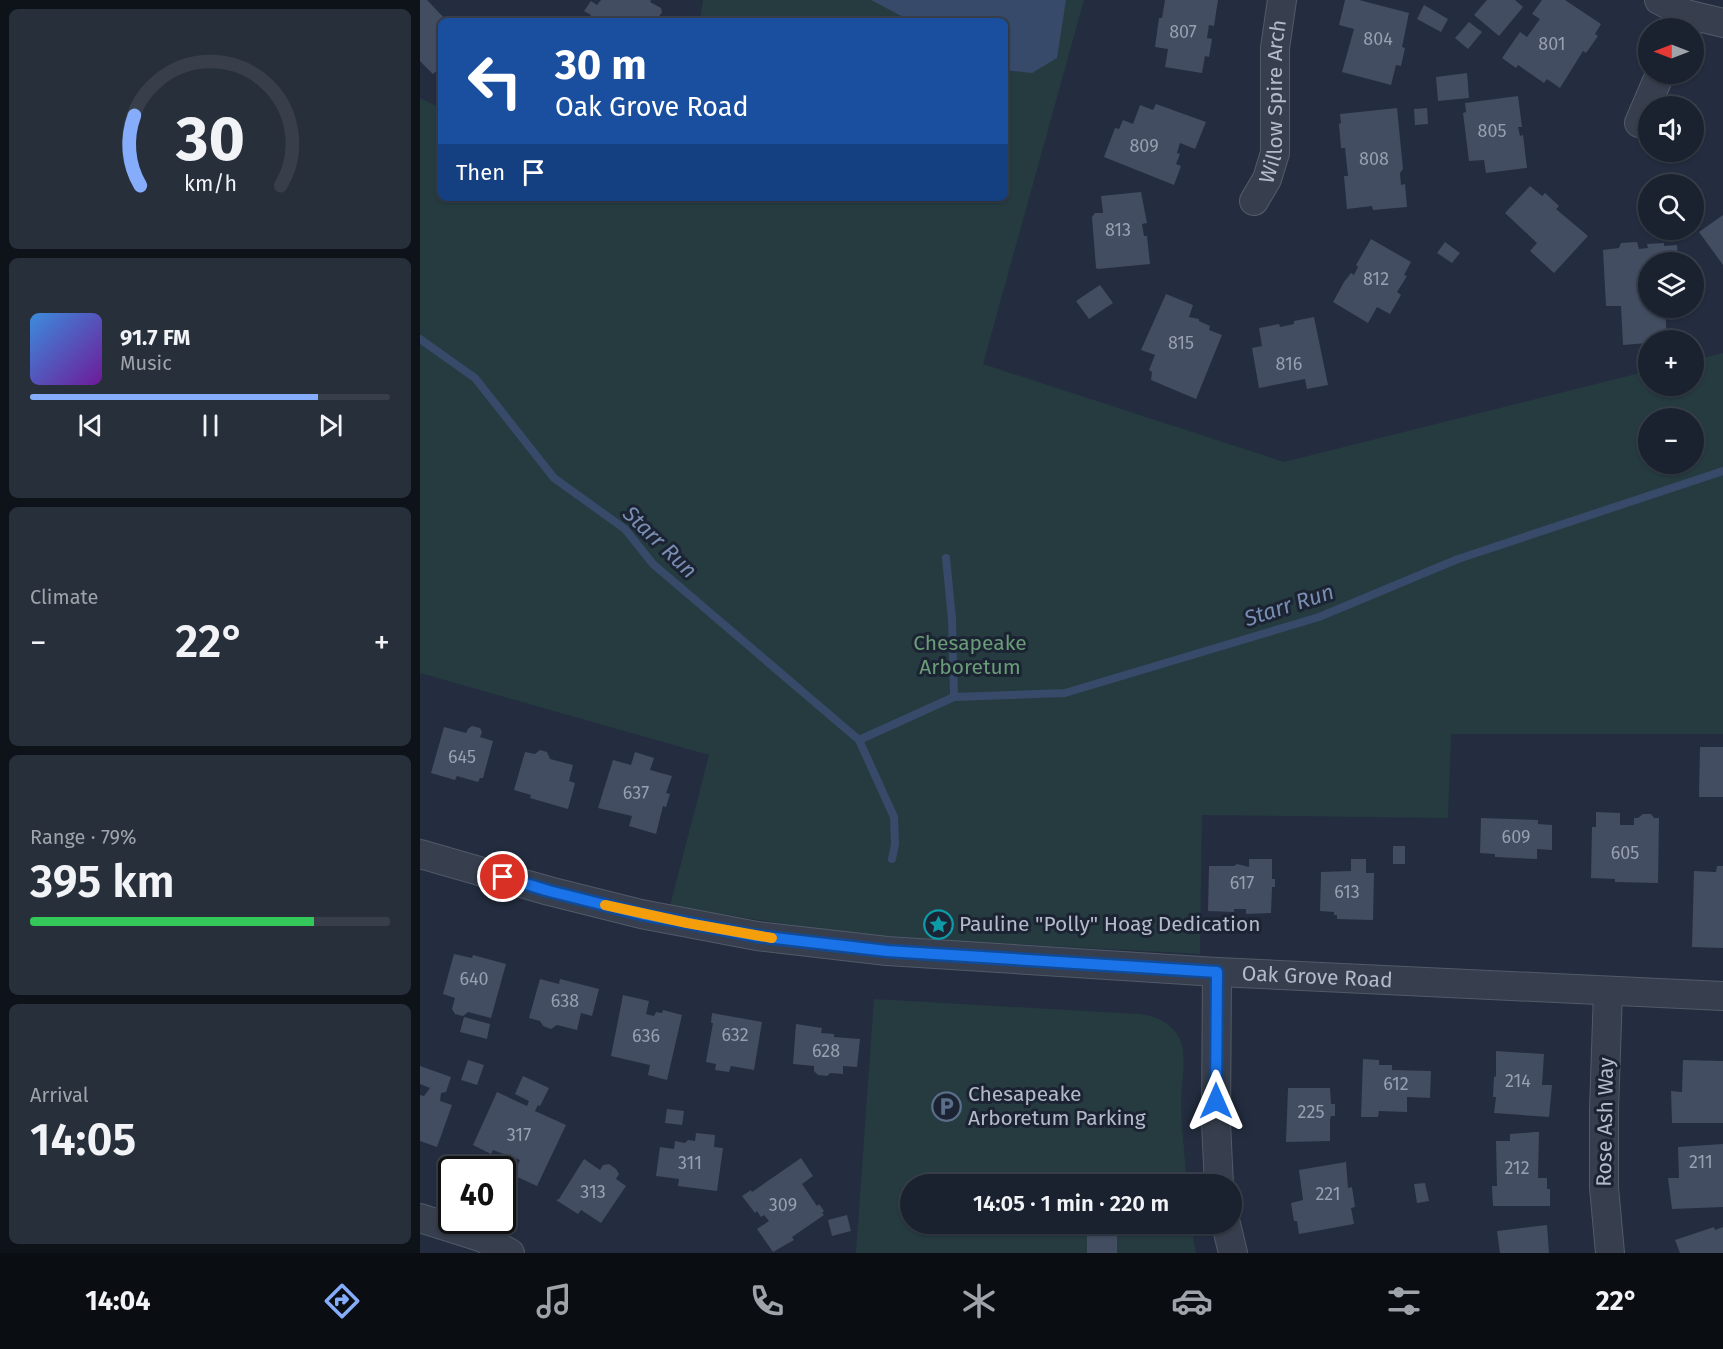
<!DOCTYPE html>
<html lang="en">
<head>
<meta charset="utf-8">
<style>
  body { margin:0; font-family:"Fira Sans",sans-serif; background:#272f3b; color:#f1f3f6; height:100vh; display:flex; flex-direction:column; font-size:22px; white-space:nowrap }
  * { box-sizing:border-box; margin:0 }
  p { font-size:20px; color:#9fa4aa }
  .icon { flex:none; width:33px; height:33px; fill:none; stroke:currentColor; stroke-width:2; stroke-linecap:round; stroke-linejoin:round }
  .map { position:relative; flex:1; overflow:hidden }
  .details { display:flex; flex-direction:column; gap:9px; padding:9px; background:#0e131a; width:420px }
  .details>* { flex:none }
  .top-card { position:absolute; left:18px; top:18px; width:570px; height:183px; border-radius:9px; box-shadow:0 2px 4px #0004,0 0 0 2px #383f4b; background:#1a4fa0; color:#fff; overflow:hidden }
  .needle { width:39px; rotate:270deg }
  .fabs { position:absolute; left:1218px; top:18px; display:grid; gap:12px }
  .fabs a { display:grid; place-items:center; width:66px; height:66px; border-radius:50%; background:#1a222f; box-shadow:0 2px 4px #0004,0 0 0 2px #383f4b; font-size:30px }
  .speed { position:absolute; left:18px; top:1156px; display:flex; gap:12px; font-size:30px; font-weight:700; text-align:center }
  .speed>* { display:grid; place-content:center; width:78px; height:78px; border-radius:50%; background:#1a222f; box-shadow:0 2px 4px #0004,0 0 0 2px #383f4b; line-height:1 }
  .speed .limit { border:3px solid #111; border-radius:9px; background:#fff; color:#111 }
  .pin { position:absolute; display:grid; place-items:center; width:51px; height:51px; color:#fff; margin:-26px; border:3px solid #fff; border-radius:50%; box-shadow:0 2px 6px #0007 }
  .me { position:absolute; width:66px; margin:-33px; rotate:0deg; stroke-linejoin:round; filter:drop-shadow(0 0 4px #0008) }
  .turn { display:flex; align-items:center; gap:21px; height:126px; padding:0 18px; font-size:27px }
  .turn .icon { width:78px; height:78px; stroke-width:2.5 }
  .turn b { display:block; font-size:42px; line-height:51px }
  .then { display:flex; align-items:center; height:57px; padding:0 18px; background:#0003; gap:12px; font-size:22px }
  .big { font-size:45px; font-weight:600; line-height:1.1 }
  .details .tile { flex:1; display:flex; flex-direction:column; justify-content:center; gap:9px; min-width:0; padding:0 21px; border-radius:9px; background:#272f3b }
  .details .dial { align-items:center; gap:0 }
  .dial svg { height:156px; overflow:visible; fill:none; stroke:#383f4b; stroke-width:7; stroke-linecap:round; text-anchor:middle }
  .dial text { fill:#f1f3f6; stroke:none }
  .song { display:flex; align-items:center; gap:18px }
  .cover { width:72px; height:72px; border-radius:9px; background:linear-gradient(135deg,hsl(210 70% 55%),hsl(280 70% 35%)) }
  .played { height:6px; border-radius:3px; background:linear-gradient(90deg,#85adfc 80%,#383f4b 80%) }
  .keys { display:flex; justify-content:space-around; direction:ltr }
  .heat { display:flex; justify-content:space-between; align-items:center; font-size:33px; direction:ltr }
  .charge { height:9px; border-radius:4px; background:linear-gradient(90deg,#34c759 79%,#383f4b 0) }
  .trip { position:absolute; left:480px; top:1174px; width:342px; height:60px; border-radius:30px; background:#1a222f; box-shadow:0 2px 4px #0004,0 0 0 2px #383f4b; font-weight:600; line-height:60px; text-align:center }
  .menu { display:flex; height:96px; justify-content:space-around; align-items:center; background:#0a0e13; color:#9fa4aa }
  .menu .icon { width:42px; height:42px }
  .menu .current { color:#85adfc }
  .menu b { font-size:27px; color:#f1f3f6 }
  main { display:flex; flex:1; min-height:0 }
  .map>svg:first-child { display:block }
</style>
</head>
<body>
<main>
<section class="details">
<div class="tile dial"><svg viewBox="0 0 100 80">
<path d="M14 69A42 42 0 1 1 86 69"/>
<path d="M14 69A42 42 0 0 1 11 33" stroke="#85adfc"/>
<text x="50" y="56" font-size="32" font-weight="700">30</text>
<text x="50" y="72" font-size="11">km/h</text>
</svg></div>
<div class="tile">
<div class="song"><i class="cover"></i><div><b>91.7 FM</b><p>Music</p></div></div>
<div class="played"></div>
<div class="keys"><svg class="icon" aria-label="previous" viewBox="0 0 24 24"><path d="M18 5L8 12l10 7zM5 5v14"/></svg><svg class="icon" aria-label="pause" viewBox="0 0 24 24"><path d="M8 5v14M16 5v14"/></svg><svg class="icon" aria-label="next" viewBox="0 0 24 24"><path d="M6 5l10 7-10 7zM19 5v14"/></svg></div>
</div>
<div class="tile"><p>Climate</p>
<div class="heat"><a>−</a><b class="big">22°</b><a>+</a></div>
</div>
<div class="tile"><p>Range · 79%</p><b class="big">395 km</b><div class="charge"></div></div>
<div class="tile"><p>Arrival</p><b class="big">14:05</b></div>
</section>
<div class="map">
<svg width="1303" height="1253" viewBox="0 0 1303 1253">
  <rect width="100%" height="100%" fill="#232d3f"/>
  <g fill="#253b40" fill-rule="evenodd">
    <path d="M283 0H664L563 364 864 462 1228 371V386H1274V360L1303 353V734H1031L1028 818 782 815 780 954 537 941 416 932 250 906 289 755 0 673V98L21 108V198H585V21H280ZM1228 418H1274V464H1228Z"/>
    <path d="M454 999 719 1014C738 1016 756 1025 762 1045 766 1061 761 1088 761 1106 762 1132 765 1159 767 1185H490V1224H771L776 1253H436Z"/>
  </g>
  <path fill="#374a69" d="M451 0H646L637 58 612 73 585 70V21H491Z"/>
  <g fill="none" stroke-linecap="round" stroke-linejoin="round">
    <g stroke="#374a69" stroke-width="8">
      <path d="M0 339 55 378 134 478 205 529 233 564 439 740 534 697 645 693 899 617 1038 559 1303 471"/>
      <path d="M526 558 532 619 534 697"/>
      <path d="M439 740 474 817 475 844 472 859"/>
    </g>
  </g>
  <g fill="#424d61">
    <path d="M0 0H7L26 20 21 21 19 27 21 67 13 74 0 61Z"/>
    <path d="M181 0H231L230 2 241 8 242 12 236 21H167L171 15 164 11 171 1 177 5Z"/>
    <path d="M745 0H798L794 26 789 25 787 38 792 39 789 57 785 56 782 73 745 67 748 49 735 47 739 18H742Z"/>
    <path d="M925 0H939L989 13 982 47 985 48 981 66 976 65 971 85 922 72 934 29 919 25Z"/>
    <path d="M1067 0H1095L1103 7 1079 36 1054 15Z"/>
    <path d="M1122 0H1145L1181 24 1175 34 1178 36 1166 53 1163 51 1140 88 1127 79 1124 83 1098 65 1096 68 1082 58 1100 32 1107 37 1120 19 1112 14Z"/>
    <path d="M1004 5 1028 19 1021 32 997 19Z"/>
    <path d="M1049 22 1062 32 1048 49 1035 38Z"/>
    <path d="M1047 73 1049 98 1018 101 1016 77Z"/>
    <path d="M1098 96 1102 127H1098L1100 136 1103 135 1107 168 1066 173 1064 160 1049 161 1043 113 1046 112 1045 103Z"/>
    <path d="M736 104 786 122 775 149 760 143 757 153 760 154 756 164 761 166 754 185 684 157 695 128 699 129 703 120 713 124 720 105 733 110Z"/>
    <path d="M977 108 983 169 980 173 981 185 985 184 987 207 953 210 952 206 927 209 924 176H928L925 148H921L919 124 921 123 920 114Z"/>
    <path d="M1007 108 1008 124 995 125 994 109Z"/>
    <path d="M1110 186 1122 196 1125 193 1139 206 1136 209 1168 236 1134 273 1110 251 1117 243 1085 213Z"/>
    <path d="M721 192 727 223 722 224 724 236H727L730 264 678 269 676 268 672 217 675 213H683L681 196Z"/>
    <path d="M1303 215V265L1279 232Z"/>
    <path d="M951 239 991 262 984 275 987 276 977 292 981 295 970 314 957 307 948 323 913 302 924 282 931 273 934 275 938 267 936 265Z"/>
    <path d="M1025 242 1040 253 1032 263 1017 253Z"/>
    <path d="M1217 242 1219 249 1228 248 1227 244 1244 243V246L1257 245 1258 262H1228V308H1245L1247 340H1228V343L1203 345 1201 306H1186L1183 250 1199 248 1201 243Z"/>
    <path d="M680 285 693 303 669 319 656 301Z"/>
    <path d="M746 294 773 305 769 317 779 319V321L790 326 789 330 802 335 776 399 731 380 732 372 729 370 735 355 721 350Z"/>
    <path d="M894 317 908 385 887 389 885 379 839 388 832 348 842 346 839 328 859 324 860 327 874 324V321Z"/>
    <path d="M52 726 60 728 62 732 60 737 73 741 63 778H60L58 782 37 776 35 780 11 773 24 727 46 733 48 729Z"/>
    <path d="M1280 747H1303V797H1279Z"/>
    <path d="M120 750 127 752 130 759 153 765 149 781 155 783 148 809 110 798 111 795 94 790 105 752 115 754Z"/>
    <path d="M215 752 234 758 230 770 252 776 246 793 250 794 246 807 243 806 236 834 209 826 212 816 178 808 193 760 211 765Z"/>
    <path d="M1176 812 1200 813V825H1214V818H1218L1223 814H1231L1234 818H1239L1238 883 1195 882V879L1171 878 1172 827H1176Z"/>
    <path d="M1061 818 1118 820V824L1132 825V850L1117 849V859L1075 857V854L1060 853Z"/>
    <rect x="973" y="846" width="12" height="18"/>
    <path d="M829 859H852V879H855V887H852L851 913 826 914V909H814V912L788 911 789 866H814L817 864 829 867Z"/>
    <path d="M931 859H946V873H954L953 920 917 919V915H914V912L900 911 901 872 931 871Z"/>
    <path d="M1297 866H1303V948L1272 947 1274 871 1296 872Z"/>
    <path d="M34 954 52 958 53 955 86 964 71 1018 48 1012 43 1016 35 1014 32 1009 35 998 23 994Z"/>
    <path d="M120 979 139 984 140 979 179 989 172 1016 161 1013 157 1030 137 1025 131 1029 123 1026 120 1021 109 1018Z"/>
    <path d="M203 995 229 1001 226 1014 234 1016 236 1012 242 1013 243 1010 262 1015 247 1080 228 1075 230 1065 191 1056Z"/>
    <path d="M292 1013 342 1022 334 1070 311 1066 309 1072 295 1070 296 1064 286 1062 293 1023H291Z"/>
    <path d="M44 1017 70 1024 67 1039 40 1032Z"/>
    <path d="M376 1024 402 1028 401 1033 414 1034V1037L440 1039 437 1067 423 1066V1074L410 1073 407 1076 398 1075 394 1071V1066L373 1064Z"/>
    <path d="M1076 1051 1124 1054 1122 1085H1132L1129 1117 1074 1113 1076 1097H1073L1074 1076 1076 1077Z"/>
    <path d="M943 1059 959 1060V1065H972V1070L1011 1071 1010 1098 987 1097V1112L959 1111 958 1117H941Z"/>
    <path d="M48 1060 64 1065 57 1085 41 1080Z"/>
    <path d="M1263 1060 1303 1061V1123H1252L1251 1091 1262 1092Z"/>
    <path d="M0 1066 31 1077 26 1092 21 1093 20 1101 32 1105 17 1147 0 1141V1095L4 1096 10 1088 0 1084Z"/>
    <path d="M103 1076 129 1088 120 1106 118 1105 115 1111 146 1125 117 1186 93 1175 100 1160 73 1150 71 1154 53 1145 77 1092 107 1106 109 1101 95 1094Z"/>
    <path d="M868 1088H910L911 1104H915V1116H911L910 1120V1141L866 1142Z"/>
    <path d="M247 1109 264 1111 262 1125 245 1123Z"/>
    <path d="M1115 1132H1119L1118 1178H1127V1189H1130V1206H1073L1072 1186H1077L1076 1141H1090V1134Z"/>
    <path d="M276 1133 295 1135 294 1147 303 1148 297 1191 258 1186 259 1179 236 1176 240 1147 254 1149 255 1141 265 1143 268 1140 275 1141Z"/>
    <path d="M1303 1144V1207L1252 1209 1248 1178H1259L1258 1147Z"/>
    <path d="M381 1158 393 1176 382 1184 397 1206 399 1204 404 1211 402 1213 404 1215 372 1237 374 1240 353 1252 337 1229 349 1221 344 1215 341 1217 337 1211 335 1213 322 1196 331 1190 332 1192Z"/>
    <path d="M164 1159 180 1170 183 1165 189 1164 196 1169 199 1174 196 1179 206 1186 181 1223 161 1210 158 1214 136 1200 139 1199Z"/>
    <path d="M926 1162 928 1188 932 1187 935 1207 931 1208 934 1224 879 1234 877 1221H874L871 1203 883 1200 879 1170Z"/>
    <path d="M1005 1183 1009 1201 997 1203 994 1184Z"/>
    <path d="M427 1215 431 1231 412 1236 408 1220Z"/>
    <rect x="667" y="1224" width="30" height="29"/>
    <path d="M1127 1225 1129 1253H1080L1077 1231Z"/>
    <path d="M1294 1227 1295 1230 1303 1227V1253H1260L1255 1240Z"/>
  </g>
  <g fill="none" stroke-linecap="round" stroke-linejoin="round">
    <defs>
      <g id="minor">
        <path d="M1239 0 1266 14 1303 23"/>
        <path d="M1219 123 1240 74"/>
        <path id="s1" d="M834 201 847 179 855 153V48L862 0"/>
        <path id="s2" d="M0 854 129 891 221 914 337 936 467 951 797 972 1303 996"/>
        <path d="M797 972 796 1123 799 1185"/>
        <path d="M1188 991 1184 1110V1187L1190 1253"/>
        <path d="M0 1218 63 1238 90 1253"/>
        <path d="M806 1224 813 1253"/>
      </g>
    </defs>
    <use href="#minor" stroke="#525a69" stroke-width="30"/>
    <use href="#minor" stroke="#373f4e" stroke-width="28"/>
  </g>
  <g fill="none" stroke-linecap="round" stroke-linejoin="round">
    <defs>
      <path id="route" d="M83 877 129 891 221 914 337 936 467 951 797 972 796 1101"/>
    </defs>
    <use href="#route" stroke="#114b97" stroke-width="15"/>
    <use href="#route" stroke="#1a73e8" stroke-width="10"/>
    <path stroke="#f59e0b" stroke-width="10" d="M185 905 267 923 352 938"/>
  </g>
  <defs>
    <symbol id="sight-ring" viewBox="-11 -11 22 22"><circle r="9.5" fill="#1c2433" stroke="#0f9aa8" stroke-width="1.5"/><path d="M0-6L1.8-2.2L6-1.7L2.9 1.2L3.7 5.4L0 3.3L-3.7 5.4L-2.9 1.2L-6-1.7L-1.8-2.2Z" fill="#0f9aa8"/></symbol>
    <symbol id="parking-ring" viewBox="-11 -11 22 22"><circle r="9.5" fill="#1c2433" stroke="#5c6f8a" stroke-width="1.5"/><path d="M-3.5-5.5H1a3.5 3.5 0 0 1 0 7H-1V5.5H-3.5ZM-1-3.4V-.6H.8a1.4 1.4 0 0 0 0-2.8Z" fill="#5c6f8a"/></symbol>
  </defs>
  <g fill-rule="evenodd">
    <use href="#sight-ring" x="502" y="908" width="33" height="33"/>
    <use href="#parking-ring" x="510" y="1090" width="33" height="33"/>
  </g>
  <g text-anchor="middle" dominant-baseline="central" stroke-width="6" stroke-linejoin="round" paint-order="stroke">
    <g font-size="18" fill="#979fb0">
      <text x="763" y="32">807</text>
      <text x="958" y="39">804</text>
      <text x="1132" y="44">801</text>
      <text x="1072" y="131">805</text>
      <text x="724" y="146">809</text>
      <text x="954" y="159">808</text>
      <text x="698" y="230">813</text>
      <text x="956" y="279">812</text>
      <text x="761" y="343">815</text>
      <text x="869" y="364">816</text>
      <text x="42" y="757">645</text>
      <text x="216" y="793">637</text>
      <text x="1096" y="837">609</text>
      <text x="1205" y="853">605</text>
      <text x="822" y="883">617</text>
      <text x="927" y="892">613</text>
      <text x="54" y="979">640</text>
      <text x="145" y="1001">638</text>
      <text x="315" y="1035">632</text>
      <text x="226" y="1036">636</text>
      <text x="406" y="1051">628</text>
      <text x="1098" y="1081">214</text>
      <text x="976" y="1084">612</text>
      <text x="891" y="1112">225</text>
      <text x="99" y="1135">317</text>
      <text x="1281" y="1162">211</text>
      <text x="270" y="1163">311</text>
      <text x="1097" y="1168">212</text>
      <text x="173" y="1192">313</text>
      <text x="908" y="1194">221</text>
      <text x="363" y="1205">309</text>
    </g>
    <g font-size="21" fill="#b3baca" stroke="#1c2433">
      <text stroke="none"><textPath href="#s1" startOffset="104">Willow Spire Arch</textPath></text>
      <text stroke="none"><textPath href="#s2" startOffset="909">Oak Grove Road</textPath></text>
      <text transform="translate(1185 1122) rotate(-89)">Rose Ash Way</text>
    </g>
    <g font-size="21" fill="#699c77" stroke="#1c2433">
      <text x="550" y="643">Chesapeake<tspan x="550" dy="24">Arboretum</tspan></text>
    </g>
    <g font-size="21" fill="#b3baca" stroke="#1c2433" text-anchor="start">
      <text x="539" y="924">Pauline "Polly" Hoag Dedication</text>
      <text x="548" y="1094">Chesapeake<tspan x="548" dy="24">Arboretum Parking</tspan></text>
    </g>
    <g font-size="22" font-style="italic" fill="#798eb2" stroke="#1c2433">
      <text transform="translate(240 542) rotate(44)">Starr Run</text>
      <text transform="translate(869 605) rotate(-18)">Starr Run</text>
    </g>
  </g>
</svg>
<div class="fabs">
<a><svg class="needle" viewBox="-14 -14 28 28"><path d="M0-13l5 13h-10z" fill="#e53935"/><path d="M0 13l5-13h-10z" fill="#9fa4aa"/></svg></a>
<a><svg class="icon" aria-label="sound" viewBox="0 0 24 24"><path d="M4 9h4l5-4v14l-5-4H4zM17 9q2 3 0 6"/></svg></a>
<a><svg class="icon" aria-label="search" viewBox="0 0 24 24"><circle cx="10" cy="10" r="6"/><path d="M15 15l6 6"/></svg></a>
<a><svg class="icon" aria-label="layers" viewBox="0 0 24 24"><path d="M12 4l9 5-9 5-9-5zM3 14l9 5 9-5"/></svg></a>
<a>+</a>
<a>−</a>
</div>
<div class="speed"><div class="limit">40</div></div>
<div class="pin" style="left:83px;top:877px;background:#d93025"><svg class="icon" aria-label="arrive" viewBox="0 0 24 24"><path d="M6 21V4h12l-3 4 3 4H6"/></svg></div>
<svg class="me" style="left:796px;top:1101px" viewBox="-20 -20 40 40"><path d="M0-17L14 15 0 8-14 15z" fill="#1a73e8" stroke="#fff" stroke-width="4"/></svg>
<div class="trip">14:05 · 1 min · 220 m</div>
<div class="top-card">
<div class="turn"><svg class="icon" aria-label="left" viewBox="0 0 24 24"><path d="M17 20v-9H6M10 6l-5 5 5 5"/></svg><div><b>30 m</b>Oak Grove Road</div></div>
<div class="then">Then<svg class="icon" aria-label="arrive" viewBox="0 0 24 24"><path d="M6 21V4h12l-3 4 3 4H6"/></svg></div>
</div>
</div>
</main>
<nav class="menu">
<b>14:04</b>
<svg class="icon current" aria-label="directions" viewBox="0 0 24 24"><path d="M12 3l9 9-9 9-9-9zM9 14v-3h6M13 9l2 2-2 2"/></svg>
<svg class="icon" aria-label="music" viewBox="0 0 24 24"><path d="M9 18V5l10-2v13"/><circle cx="6" cy="18" r="3"/><circle cx="16" cy="16" r="3"/></svg>
<svg class="icon" aria-label="phone" viewBox="0 0 24 24"><path d="M5 4h4l2 5-3 2q2 4 5 5l2-3 5 2v4C11 20 4 13 5 4z"/></svg>
<svg class="icon" aria-label="climate" viewBox="0 0 24 24"><path d="M12 3v18M4 7l16 10M4 17L20 7"/></svg>
<svg class="icon" aria-label="car" viewBox="0 0 24 24"><path d="M5 17H2v-5l4-1 3-4h7l3 4 3 1v5h-3M9 17h6M6 11h13"/><circle cx="7" cy="17" r="2"/><circle cx="17" cy="17" r="2"/></svg>
<svg class="icon" aria-label="filters" viewBox="0 0 24 24"><path d="M4 7h16M4 17h16"/><circle cx="9" cy="7" r="2"/><circle cx="15" cy="17" r="2"/></svg>
<b>22°</b>
</nav>
</body>
</html>
